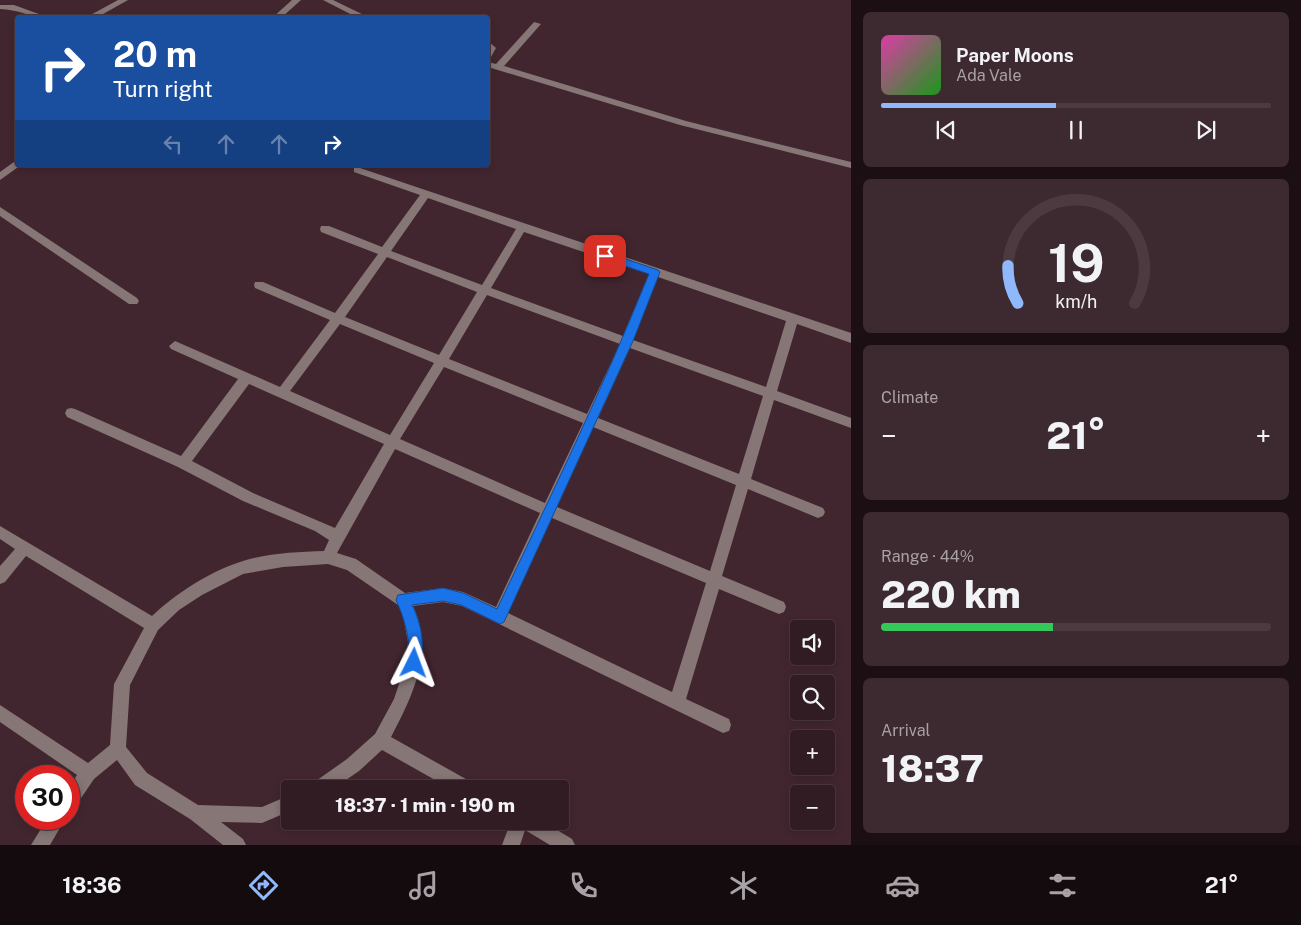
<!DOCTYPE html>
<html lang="en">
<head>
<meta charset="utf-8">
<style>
  body { margin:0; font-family:"Public Sans",sans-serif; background:#3d2930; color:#f1f3f6; height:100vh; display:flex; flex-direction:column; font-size:19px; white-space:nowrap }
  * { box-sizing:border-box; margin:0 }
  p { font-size:16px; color:#a8a1a6 }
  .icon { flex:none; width:28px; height:28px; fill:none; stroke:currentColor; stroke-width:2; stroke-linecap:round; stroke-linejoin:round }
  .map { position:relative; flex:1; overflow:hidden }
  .panel { display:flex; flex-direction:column; gap:12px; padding:12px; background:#1c0f13; width:450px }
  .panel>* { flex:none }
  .top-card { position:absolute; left:15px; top:15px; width:475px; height:152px; border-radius:5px; box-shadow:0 2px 8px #0003,0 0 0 1px #4d3a41; background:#1a4fa0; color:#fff; overflow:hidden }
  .fabs { position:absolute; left:790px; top:620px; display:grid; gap:10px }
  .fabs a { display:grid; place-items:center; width:45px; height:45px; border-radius:5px; background:#321c23; box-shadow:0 2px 8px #0003,0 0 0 1px #4d3a41; font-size:25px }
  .speed { position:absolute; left:15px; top:765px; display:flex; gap:10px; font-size:25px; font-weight:700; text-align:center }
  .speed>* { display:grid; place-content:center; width:65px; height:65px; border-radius:50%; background:#321c23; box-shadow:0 2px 8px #0003,0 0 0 1px #4d3a41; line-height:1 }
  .speed .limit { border:8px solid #d22; background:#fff; color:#111 }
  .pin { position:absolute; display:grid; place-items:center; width:42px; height:42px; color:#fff; margin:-21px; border-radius:10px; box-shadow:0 2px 8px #0006 }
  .me { position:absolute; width:55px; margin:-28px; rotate:3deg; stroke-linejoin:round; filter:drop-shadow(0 0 4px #0008) }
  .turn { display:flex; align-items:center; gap:18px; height:105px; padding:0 15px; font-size:22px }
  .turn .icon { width:65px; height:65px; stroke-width:2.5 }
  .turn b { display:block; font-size:35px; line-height:42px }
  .lanes { display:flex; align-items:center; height:48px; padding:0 15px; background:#0003; justify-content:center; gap:25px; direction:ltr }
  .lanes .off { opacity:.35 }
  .big { font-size:38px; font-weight:800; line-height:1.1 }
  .panel .tile { flex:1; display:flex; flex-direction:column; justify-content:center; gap:8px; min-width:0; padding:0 18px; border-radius:8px; background:#3d2930 }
  .panel .dial { align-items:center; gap:0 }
  .dial svg { height:130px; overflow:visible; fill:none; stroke:#4d3a41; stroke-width:7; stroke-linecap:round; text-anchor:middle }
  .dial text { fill:#f1f3f6; stroke:none }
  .song { display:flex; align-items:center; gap:15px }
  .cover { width:60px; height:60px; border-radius:8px; background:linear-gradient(135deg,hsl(320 70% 55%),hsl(120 70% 35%)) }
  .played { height:5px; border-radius:2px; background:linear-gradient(90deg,#90b8fd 45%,#4d3a41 45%) }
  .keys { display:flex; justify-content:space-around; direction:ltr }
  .heat { display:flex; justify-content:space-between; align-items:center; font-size:28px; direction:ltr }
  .charge { height:8px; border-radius:4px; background:linear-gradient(90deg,#34c759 44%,#4d3a41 0) }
  .trip { position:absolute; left:281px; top:780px; width:288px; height:50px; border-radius:5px; background:#321c23; box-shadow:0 2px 8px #0003,0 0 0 1px #4d3a41; font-weight:800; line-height:50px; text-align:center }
  .tabs { display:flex; height:80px; justify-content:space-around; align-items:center; background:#140b0e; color:#a8a1a6 }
  .tabs .icon { width:35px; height:35px }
  .tabs .active { color:#90b8fd }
  .tabs b { font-size:22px; color:#f1f3f6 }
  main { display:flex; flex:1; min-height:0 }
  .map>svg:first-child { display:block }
</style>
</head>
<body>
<main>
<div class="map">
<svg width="851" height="845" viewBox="0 0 851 845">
  <rect width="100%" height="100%" fill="#42262f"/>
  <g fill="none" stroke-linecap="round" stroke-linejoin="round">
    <g fill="#867676" fill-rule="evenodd">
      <path d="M118 0H128L96 18H85Z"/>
      <path d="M292 0H301L281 18H272Z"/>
      <path d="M323 0H333L370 18H358Z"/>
      <path d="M0 5H14L50 18C32 18 17 9 0 9Z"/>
      <path d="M534 22 541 24 504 66 686 121 851 162V168L680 125 488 67V62L496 64Z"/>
      <path d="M488 41 496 48 491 57 488 58Z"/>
      <path d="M18 159V165H21L0 180V172Z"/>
      <path d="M357 167 851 333V343L797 324 777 391 851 418V428L774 400 751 479 823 508 825 512 823 516 818 518 748 489 722 576 784 602 786 607 784 612 779 614 719 589 686 699 729 719 731 725 729 731 723 733 462 606 443 602 413 606C435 651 412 697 391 737L473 783 475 789H451L382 750 359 771 333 789H311L313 783 347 759 375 734 394 699 406 663 408 642 403 616 398 605 347 570 328 564 283 567 243 574 202 595 179 610 158 630 130 685 126 747 147 773 198 805 262 807 290 795V811L262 823 221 822 243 839 246 845H223L190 819 135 785 117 760 94 779 75 807 69 809V787L77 775 0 722V705L88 763 110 745 114 684 144 628 26 556 5 582 0 584V566L15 549 0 539V526L152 616C175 594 209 572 240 562 266 553 296 552 324 551L329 540 315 531 243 501 178 467 67 417 65 413 67 409 71 408 75 409 181 456 238 379 171 349 169 346 175 341 280 387 330 320 255 288 254 285 255 282H263L335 313 378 254 321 232 320 229 321 226H329L382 247 420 195 354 172V168ZM428 198 516 229 482 285 391 251ZM524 232 649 274 623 336 491 288ZM387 257 477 292 439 355 345 317ZM658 277 786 321 766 387 633 340ZM487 295 620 344 587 414 449 359ZM340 324 434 363 390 435 290 391ZM630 348 763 396 739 474 598 418ZM444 367 583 423 545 503 400 439ZM249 384 384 444 335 528 253 493 192 461ZM593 427 736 485 710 571 557 507ZM395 449 540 513 496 607 463 592 443 588 405 593 356 559 337 553ZM552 518 706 583 672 692 508 613Z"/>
      <path d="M0 207 137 298 139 301 137 304H129L0 216Z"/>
      <path d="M47 819H65L50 845H31Z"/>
      <path d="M511 821H542L572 839 575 845H550L525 830 520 845H502Z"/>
    </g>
  </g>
  <path fill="#1a73e8" stroke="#114b97" d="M605 252 658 270 660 272 633 341 504 622 500 624 461 605 443 601 412 605C421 623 427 649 418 668L414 670 409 668C405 659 410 649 408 639 406 625 402 613 396 600L398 595 443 588 463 593 497 609C550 498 603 388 649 274L601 258 600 256Z"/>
</svg>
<div class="fabs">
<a><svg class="icon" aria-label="sound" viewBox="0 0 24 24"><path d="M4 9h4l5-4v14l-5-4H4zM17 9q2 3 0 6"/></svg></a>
<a><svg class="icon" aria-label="search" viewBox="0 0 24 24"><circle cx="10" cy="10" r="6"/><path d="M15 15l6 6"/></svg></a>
<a>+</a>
<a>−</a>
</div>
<div class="speed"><div class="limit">30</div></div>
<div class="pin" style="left:605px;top:256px;background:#d93025"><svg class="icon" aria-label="arrive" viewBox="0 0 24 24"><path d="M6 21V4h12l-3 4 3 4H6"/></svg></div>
<svg class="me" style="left:414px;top:663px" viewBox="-20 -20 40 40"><path d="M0-17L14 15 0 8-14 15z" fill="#1a73e8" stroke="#fff" stroke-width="4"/></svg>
<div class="trip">18:37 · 1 min · 190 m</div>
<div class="top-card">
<div class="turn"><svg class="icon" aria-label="right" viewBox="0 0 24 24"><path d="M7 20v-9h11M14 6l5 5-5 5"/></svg><div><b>20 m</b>Turn right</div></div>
<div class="lanes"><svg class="icon off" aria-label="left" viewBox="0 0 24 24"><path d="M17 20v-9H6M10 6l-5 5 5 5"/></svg><svg class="icon off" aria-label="ahead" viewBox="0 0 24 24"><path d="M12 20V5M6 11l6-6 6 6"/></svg><svg class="icon off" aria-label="ahead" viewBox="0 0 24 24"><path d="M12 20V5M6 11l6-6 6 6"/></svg><svg class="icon" aria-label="right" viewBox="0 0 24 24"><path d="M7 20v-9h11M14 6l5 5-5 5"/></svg></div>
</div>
</div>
<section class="panel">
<div class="tile">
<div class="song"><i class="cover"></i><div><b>Paper Moons</b><p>Ada Vale</p></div></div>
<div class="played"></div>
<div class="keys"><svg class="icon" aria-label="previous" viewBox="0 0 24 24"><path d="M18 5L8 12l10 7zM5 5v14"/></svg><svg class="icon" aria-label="pause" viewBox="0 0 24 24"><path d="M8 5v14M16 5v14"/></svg><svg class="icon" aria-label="next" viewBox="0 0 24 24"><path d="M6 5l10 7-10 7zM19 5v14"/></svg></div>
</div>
<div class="tile dial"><svg viewBox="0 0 100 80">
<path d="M14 69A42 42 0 1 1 86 69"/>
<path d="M14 69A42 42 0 0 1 8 46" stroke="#90b8fd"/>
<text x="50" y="56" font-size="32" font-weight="700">19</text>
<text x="50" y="72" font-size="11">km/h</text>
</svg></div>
<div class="tile"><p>Climate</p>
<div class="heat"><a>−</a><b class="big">21°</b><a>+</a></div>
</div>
<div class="tile"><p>Range · 44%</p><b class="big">220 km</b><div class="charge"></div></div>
<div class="tile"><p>Arrival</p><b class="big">18:37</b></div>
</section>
</main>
<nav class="tabs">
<b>18:36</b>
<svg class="icon active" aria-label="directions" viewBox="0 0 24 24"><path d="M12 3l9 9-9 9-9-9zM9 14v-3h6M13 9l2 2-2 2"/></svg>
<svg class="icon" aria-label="music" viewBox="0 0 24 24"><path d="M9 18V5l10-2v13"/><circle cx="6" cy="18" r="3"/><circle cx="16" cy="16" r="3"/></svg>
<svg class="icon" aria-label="phone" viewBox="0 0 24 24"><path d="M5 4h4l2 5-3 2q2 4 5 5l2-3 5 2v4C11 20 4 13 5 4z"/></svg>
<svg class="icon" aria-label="climate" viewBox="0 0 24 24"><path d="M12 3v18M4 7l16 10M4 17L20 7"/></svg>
<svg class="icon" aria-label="car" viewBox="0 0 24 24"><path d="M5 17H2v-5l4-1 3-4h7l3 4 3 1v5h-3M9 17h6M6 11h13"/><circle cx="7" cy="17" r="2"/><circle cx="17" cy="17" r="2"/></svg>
<svg class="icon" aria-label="filters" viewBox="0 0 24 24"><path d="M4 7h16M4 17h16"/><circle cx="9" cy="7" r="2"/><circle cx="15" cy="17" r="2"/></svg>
<b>21°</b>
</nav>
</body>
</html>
